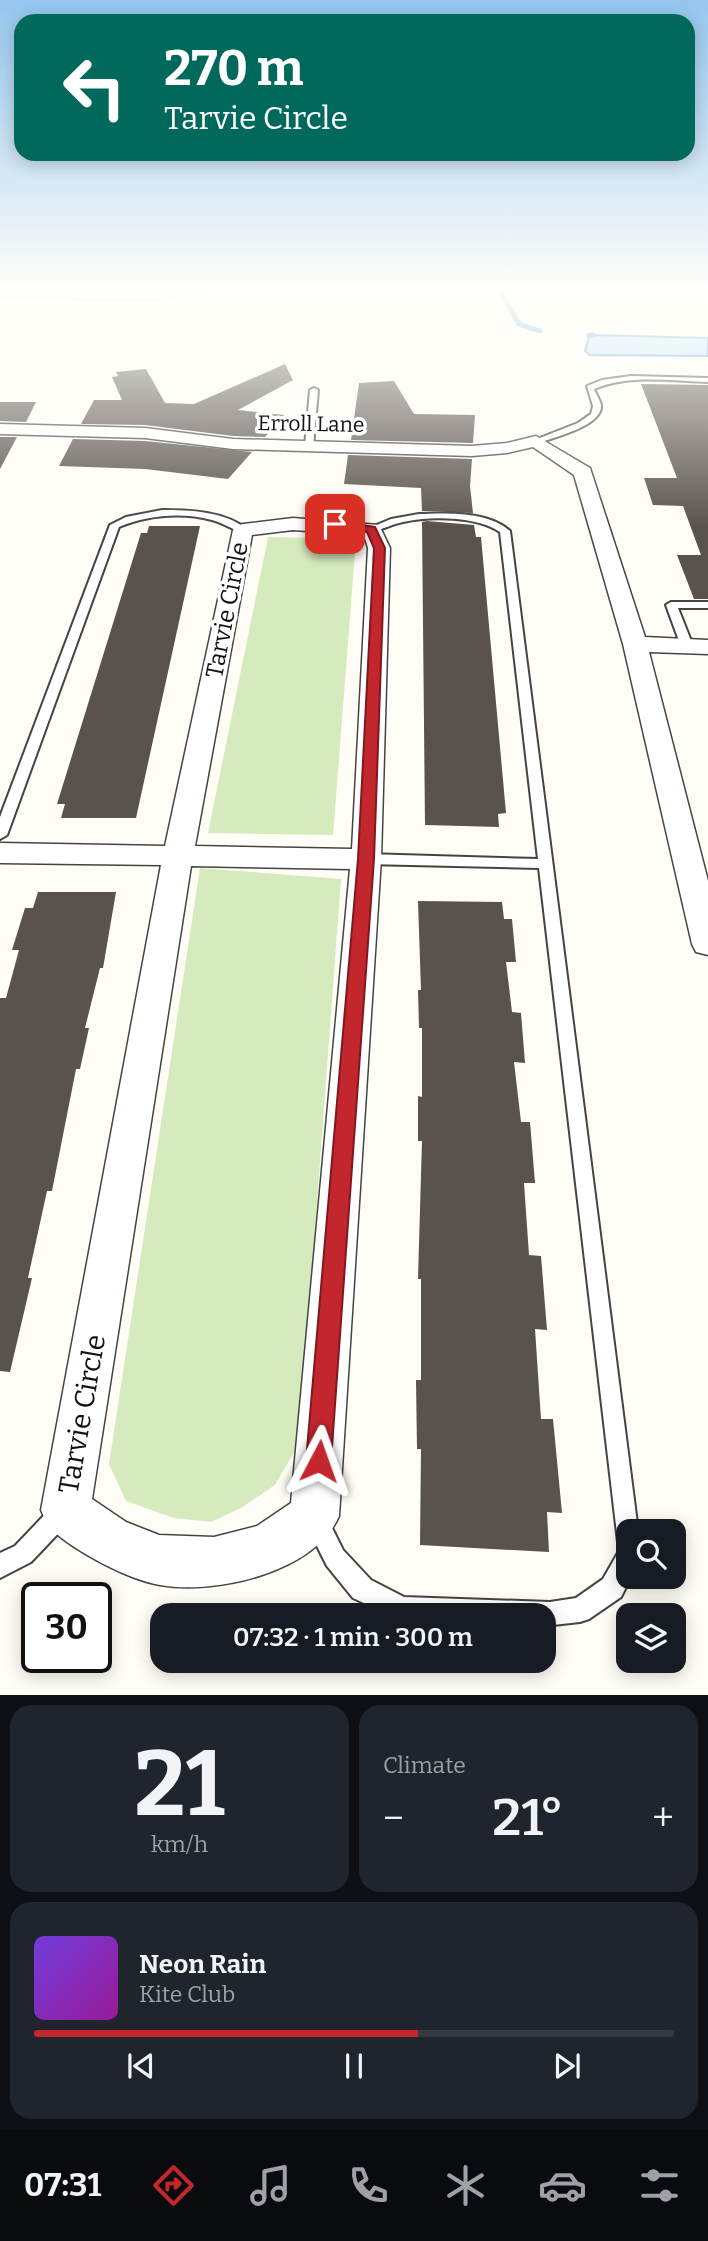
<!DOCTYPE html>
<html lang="en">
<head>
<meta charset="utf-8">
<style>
  body { margin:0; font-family:Bitter,serif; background:#20242c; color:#f1f3f6; height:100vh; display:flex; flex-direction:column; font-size:26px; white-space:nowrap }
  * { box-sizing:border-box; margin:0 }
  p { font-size:23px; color:#9ea1a6 }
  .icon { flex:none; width:38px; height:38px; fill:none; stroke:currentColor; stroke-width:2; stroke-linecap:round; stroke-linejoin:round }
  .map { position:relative; height:1695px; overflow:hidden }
  .details { display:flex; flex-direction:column; gap:10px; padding:10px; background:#0d0f14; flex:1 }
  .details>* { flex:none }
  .top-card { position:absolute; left:14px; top:14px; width:681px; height:147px; border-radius:21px; box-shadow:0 4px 18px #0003; background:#00695c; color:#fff; overflow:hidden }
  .buttons { position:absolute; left:616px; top:1519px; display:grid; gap:14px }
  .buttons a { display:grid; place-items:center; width:70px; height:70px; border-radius:14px; background:#171b24; box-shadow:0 4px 18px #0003; font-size:35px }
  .speed { position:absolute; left:21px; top:1582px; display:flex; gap:14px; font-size:35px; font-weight:700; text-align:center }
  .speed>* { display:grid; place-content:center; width:91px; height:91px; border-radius:50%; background:#171b24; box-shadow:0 4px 18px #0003; line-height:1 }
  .speed .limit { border:4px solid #111; border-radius:10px; background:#fff; color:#111 }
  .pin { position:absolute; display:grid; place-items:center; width:60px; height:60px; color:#fff; margin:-30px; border-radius:14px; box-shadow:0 4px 10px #0006 }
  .me { position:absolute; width:77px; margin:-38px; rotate:4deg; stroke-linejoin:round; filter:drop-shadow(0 0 5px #0008) }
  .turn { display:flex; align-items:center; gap:24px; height:147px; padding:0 35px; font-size:32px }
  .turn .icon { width:91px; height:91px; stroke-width:2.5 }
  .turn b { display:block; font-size:49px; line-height:60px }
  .big { font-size:52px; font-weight:600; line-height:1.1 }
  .details .widget { flex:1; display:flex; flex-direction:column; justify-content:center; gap:10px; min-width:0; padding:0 24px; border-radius:21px; background:#20242c }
  .details .dial { align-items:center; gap:0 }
  .dial b { font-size:91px; line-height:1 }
  .song { display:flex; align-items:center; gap:21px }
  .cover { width:84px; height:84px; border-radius:10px; background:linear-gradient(135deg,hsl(260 70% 55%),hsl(300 70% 35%)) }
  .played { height:7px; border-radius:4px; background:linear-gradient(90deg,#c4262e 60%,#363941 60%) }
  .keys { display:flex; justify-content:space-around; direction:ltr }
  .heat { display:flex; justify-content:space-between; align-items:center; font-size:38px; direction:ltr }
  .details .tiles { flex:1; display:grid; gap:10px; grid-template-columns:1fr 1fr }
  .widget:last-child { grid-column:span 2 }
  .trip { position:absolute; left:150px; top:1603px; width:406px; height:70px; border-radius:21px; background:#171b24; box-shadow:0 4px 18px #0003; font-weight:600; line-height:70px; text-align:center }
  .menu { display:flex; height:112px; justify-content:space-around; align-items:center; background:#090b0e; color:#9ea1a6 }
  .menu .icon { width:49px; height:49px }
  .menu .active { color:#c4262e }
  .menu b { font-size:32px; color:#f1f3f6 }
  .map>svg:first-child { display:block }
</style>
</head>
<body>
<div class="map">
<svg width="708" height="1695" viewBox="0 0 708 1695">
  <rect width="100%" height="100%" fill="#fffdf5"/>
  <g fill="#d5ebbd">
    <path d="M268 537 356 539 333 835 208 833Z"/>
    <path d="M200 868 341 879 299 1444 275 1485 241 1508 211 1522 174 1518 126 1501 109 1464Z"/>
  </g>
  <path fill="#b9e0f7" stroke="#3f96cf" stroke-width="2" d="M593 335 708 338V356L590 355 585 351 589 337Z"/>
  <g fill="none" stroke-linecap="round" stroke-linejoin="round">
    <g stroke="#3f96cf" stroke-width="5">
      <path d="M499 290 519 324 540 331"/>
      <path d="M589 335H593"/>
    </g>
    <path fill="#b9e0f7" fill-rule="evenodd" d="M0 290H201L197 295 158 302 0 300Z"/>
  </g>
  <g fill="#5a524d">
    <path d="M285 364 293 380 238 410 284 415 265 437 233 436 145 425 81 424 94 400H122L112 377 118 376 116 372 146 369 165 403 194 404Z"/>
    <path d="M394 381 414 414 475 415 473 443 351 440 359 383Z"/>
    <path d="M641 384 708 385V599H694L677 555H701L683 506 653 505 644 478H677Z"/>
    <path d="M0 402H36L26 422 0 421Z"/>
    <path d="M0 437H17L0 469Z"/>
    <path d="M73 439 145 441 252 452 228 479 145 469 59 466Z"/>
    <path d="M348 455 472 459 470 486 473 513 422 511 421 488 344 484Z"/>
    <path d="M427 521 474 525 476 537H481L506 813 498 814 499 827 425 825 422 522Z"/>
    <path d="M149 526H200L136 818H61L65 804H57L141 533H147Z"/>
    <path d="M38 892H116L103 968H100L85 1028H89L80 1069H76L52 1191H47L28 1278H32L10 1372 0 1371V998H6L19 950H12L25 908H33Z"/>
    <path d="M418 901 502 902 504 919H512L516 962H506L512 1012 521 1013 525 1063 514 1062 521 1122H530L535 1183H524L529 1255 541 1256 547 1330 535 1329 541 1419H553L562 1513 547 1512 549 1552 420 1545 421 1449H417L416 1380H421V1279H418L422 1141H418V1096L422 1097V1028H419L418 990H421Z"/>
  </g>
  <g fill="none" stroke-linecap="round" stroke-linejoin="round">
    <defs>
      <g id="service">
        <path d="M631 376 708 378V382C671 381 629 374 594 389 596 394 600 400 601 405 603 426 554 437 539 443L532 441 578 423 591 414 593 406 587 386 602 380Z"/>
        <path d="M314 388 318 390 313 447 309 450 305 447 310 390Z"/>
        <path d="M162 510C190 510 225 511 248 530L243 533C232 529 223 523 212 520 181 512 148 515 119 527L7 835 0 839V817L110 525 126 517Z"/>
        <path d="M419 514C447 513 488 511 510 531L638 1531H628V1577H631L621 1597 589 1619 580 1622 544 1626V1615H390L353 1598 327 1566 304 1520 308 1512 316 1508 324 1512 343 1550 371 1580 404 1597 550 1602 576 1598 603 1579 619 1551 539 868 366 864 359 859 366 854 538 859 500 532C476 516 431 516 403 522 393 524 383 529 372 532L367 529 391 519Z"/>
        <path d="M671 602H708V608H678L693 646 691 648 687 649 681 646 666 605Z"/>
        <path d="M62 1501 70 1505 74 1513 70 1521 31 1562 0 1578V1553L15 1546 54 1505Z"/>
      </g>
      <g id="minor">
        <path d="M0 424 145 428 233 439 472 446 507 443 536 436 590 468 645 637 708 640V654L649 652 708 881V955L696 952 692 944 623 644 574 475 533 447 507 453 472 456 233 449 145 438 0 434Z"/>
        <path d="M293 518 379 525 390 548 381 859 339 1516C316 1572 215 1595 160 1585 129 1580 74 1551 51 1529 46 1524 44 1516 41 1510L161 865 0 863V843L165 846 233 530 236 526 243 524ZM293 530 364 535 368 548 352 849 195 846 252 535ZM191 866 350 869 291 1503 257 1526 214 1537 159 1535 126 1522 92 1499Z"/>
      </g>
    </defs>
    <use href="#service" stroke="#444" stroke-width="4"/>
    <use href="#minor" stroke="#444" stroke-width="3"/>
    <use href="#service" fill="#fff" fill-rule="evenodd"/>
    <use href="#minor" fill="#fff" fill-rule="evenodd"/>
  </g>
  <linearGradient id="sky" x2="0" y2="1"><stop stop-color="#95c6ee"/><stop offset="0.55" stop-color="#fffefa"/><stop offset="1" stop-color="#fffefa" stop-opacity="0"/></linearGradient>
  <rect width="708" height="527" fill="url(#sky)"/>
  <path fill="#c4262e" stroke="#7f191e" stroke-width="2" d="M335 521 375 527 385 548 374 859 331 1461 328 1470 319 1474 310 1470 306 1461 358 859 374 548 367 532 331 527V522Z"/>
  <g text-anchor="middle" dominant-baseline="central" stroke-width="7" stroke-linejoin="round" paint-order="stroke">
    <g font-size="21" fill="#111" stroke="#fff">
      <text transform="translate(311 424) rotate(1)">Erroll Lane</text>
    </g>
    <g font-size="24" fill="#111" stroke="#fff">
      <text transform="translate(227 610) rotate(-79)">Tarvie Circle</text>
    </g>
    <g font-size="28" fill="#111" stroke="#fff">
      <text transform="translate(82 1414) rotate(-80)">Tarvie Circle</text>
    </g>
  </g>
</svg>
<div class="buttons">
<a><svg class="icon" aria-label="search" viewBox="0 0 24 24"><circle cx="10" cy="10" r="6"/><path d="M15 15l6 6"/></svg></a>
<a><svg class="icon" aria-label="layers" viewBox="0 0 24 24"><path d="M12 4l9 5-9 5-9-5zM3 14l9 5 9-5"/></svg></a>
</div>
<div class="speed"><div class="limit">30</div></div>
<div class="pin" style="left:335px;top:524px;background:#d93025"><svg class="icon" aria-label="arrive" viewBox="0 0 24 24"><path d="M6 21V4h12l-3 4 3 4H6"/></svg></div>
<svg class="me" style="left:319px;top:1461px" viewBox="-20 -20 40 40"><path d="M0-17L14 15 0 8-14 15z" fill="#c4262e" stroke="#fff" stroke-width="4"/></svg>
<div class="trip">07:32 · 1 min · 300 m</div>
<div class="top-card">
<div class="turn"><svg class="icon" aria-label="left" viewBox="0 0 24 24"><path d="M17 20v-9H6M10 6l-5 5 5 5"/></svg><div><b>270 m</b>Tarvie Circle</div></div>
</div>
</div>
<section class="details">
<div class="tiles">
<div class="widget dial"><b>21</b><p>km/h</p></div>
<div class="widget"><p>Climate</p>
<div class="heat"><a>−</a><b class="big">21°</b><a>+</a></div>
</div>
<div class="widget">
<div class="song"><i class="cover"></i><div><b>Neon Rain</b><p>Kite Club</p></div></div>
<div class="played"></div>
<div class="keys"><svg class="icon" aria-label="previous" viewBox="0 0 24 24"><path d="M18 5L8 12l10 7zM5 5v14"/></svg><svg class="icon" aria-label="pause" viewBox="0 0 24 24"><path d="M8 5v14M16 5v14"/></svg><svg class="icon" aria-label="next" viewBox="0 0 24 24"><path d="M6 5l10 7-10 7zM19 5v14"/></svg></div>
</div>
</div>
</section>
<nav class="menu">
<b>07:31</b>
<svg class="icon active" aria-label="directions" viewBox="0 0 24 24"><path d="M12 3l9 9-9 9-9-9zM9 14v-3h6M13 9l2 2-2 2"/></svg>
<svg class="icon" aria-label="music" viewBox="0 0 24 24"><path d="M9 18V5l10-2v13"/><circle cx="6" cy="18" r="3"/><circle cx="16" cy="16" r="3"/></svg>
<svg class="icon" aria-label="phone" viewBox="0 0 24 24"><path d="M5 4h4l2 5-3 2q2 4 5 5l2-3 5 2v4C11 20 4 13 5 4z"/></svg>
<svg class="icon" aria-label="climate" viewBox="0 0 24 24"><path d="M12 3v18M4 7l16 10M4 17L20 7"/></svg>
<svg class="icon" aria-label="car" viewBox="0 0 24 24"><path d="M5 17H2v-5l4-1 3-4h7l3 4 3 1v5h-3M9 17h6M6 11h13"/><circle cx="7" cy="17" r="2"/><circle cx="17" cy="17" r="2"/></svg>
<svg class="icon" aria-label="filters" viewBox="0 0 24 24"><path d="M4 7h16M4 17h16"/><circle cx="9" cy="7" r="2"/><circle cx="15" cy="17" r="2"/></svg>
</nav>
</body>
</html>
